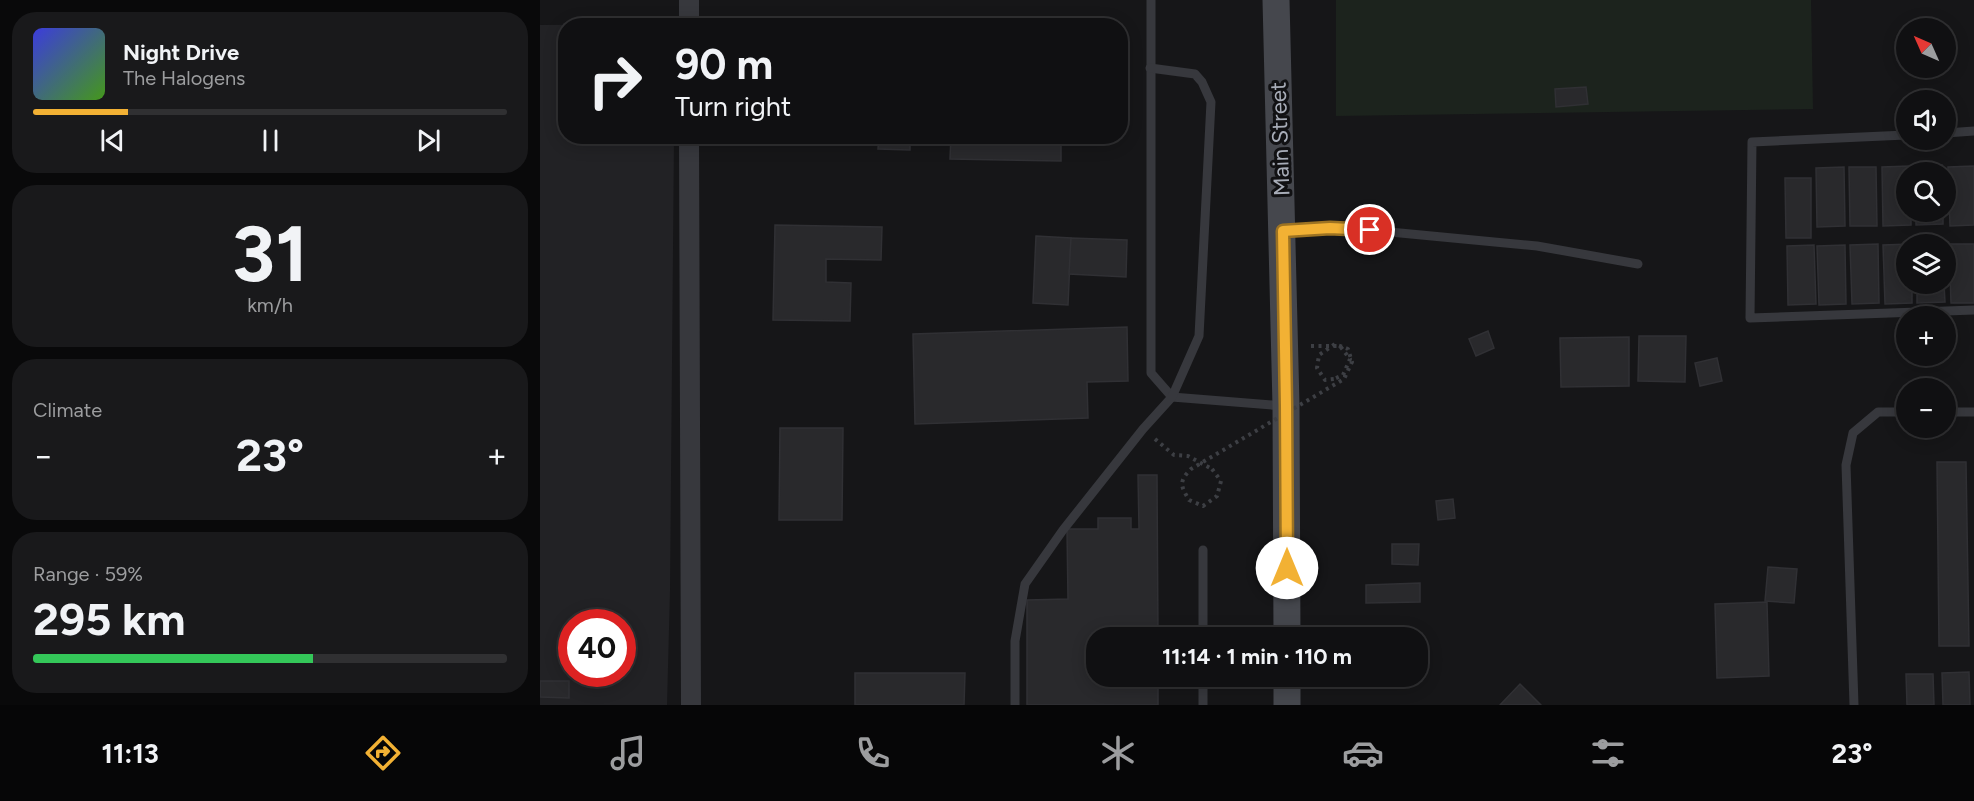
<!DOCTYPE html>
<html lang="en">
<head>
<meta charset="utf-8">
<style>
  body { margin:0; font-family:Figtree,sans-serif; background:#19191b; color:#f1f3f6; height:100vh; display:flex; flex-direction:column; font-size:22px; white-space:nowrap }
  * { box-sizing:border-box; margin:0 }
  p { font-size:20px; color:#9c9d9f }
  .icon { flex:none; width:33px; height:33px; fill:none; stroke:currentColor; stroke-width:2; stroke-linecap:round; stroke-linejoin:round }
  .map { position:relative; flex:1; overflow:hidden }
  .drawer { display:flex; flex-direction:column; gap:12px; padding:12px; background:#09090a; width:540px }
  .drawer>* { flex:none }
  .hud { position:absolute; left:18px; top:18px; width:570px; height:126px; border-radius:24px; box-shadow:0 3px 15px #0003,0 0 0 2px #303032; background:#101012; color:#f1f3f6; overflow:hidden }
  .needle { width:39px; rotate:315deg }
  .tools { position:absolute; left:1356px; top:18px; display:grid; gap:12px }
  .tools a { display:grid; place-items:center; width:60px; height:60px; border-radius:50%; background:#101012; box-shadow:0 3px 15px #0003,0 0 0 2px #303032; font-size:30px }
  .speed { position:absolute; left:18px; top:609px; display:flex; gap:12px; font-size:30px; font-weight:700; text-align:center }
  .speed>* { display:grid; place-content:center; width:78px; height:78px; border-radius:50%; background:#101012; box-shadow:0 3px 15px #0003,0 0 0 2px #303032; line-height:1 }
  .speed .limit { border:9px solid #d22; background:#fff; color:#111 }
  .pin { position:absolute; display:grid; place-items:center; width:51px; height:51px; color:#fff; margin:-26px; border:3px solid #fff; border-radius:50%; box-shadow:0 2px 6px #0007 }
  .me { position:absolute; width:66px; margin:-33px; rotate:0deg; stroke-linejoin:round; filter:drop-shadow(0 0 4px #0008) }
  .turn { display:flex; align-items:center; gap:21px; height:126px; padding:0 18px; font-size:27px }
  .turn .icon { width:78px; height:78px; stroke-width:2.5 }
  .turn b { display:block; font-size:42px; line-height:51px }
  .big { font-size:45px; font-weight:700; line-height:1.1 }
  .drawer .tile { flex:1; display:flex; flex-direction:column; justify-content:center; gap:9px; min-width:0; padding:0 21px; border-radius:24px; background:#19191b }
  .drawer .dial { align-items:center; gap:0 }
  .dial b { font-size:78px; line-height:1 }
  .song { display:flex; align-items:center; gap:18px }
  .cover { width:72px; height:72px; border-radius:9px; background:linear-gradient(135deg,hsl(240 70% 55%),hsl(100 70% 35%)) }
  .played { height:6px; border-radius:3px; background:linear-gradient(90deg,#f2b134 20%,#303032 20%) }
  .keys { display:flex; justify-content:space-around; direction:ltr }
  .heat { display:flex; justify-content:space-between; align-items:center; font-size:33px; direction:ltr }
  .charge { height:9px; border-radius:4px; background:linear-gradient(90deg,#34c759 59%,#303032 0) }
  .trip { position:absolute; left:546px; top:627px; width:342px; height:60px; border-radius:24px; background:#101012; box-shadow:0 3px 15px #0003,0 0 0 2px #303032; font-weight:700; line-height:60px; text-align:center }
  .tab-bar { display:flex; height:96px; justify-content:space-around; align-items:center; background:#060607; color:#9c9d9f }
  .tab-bar .icon { width:42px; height:42px }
  .tab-bar .current { color:#f2b134 }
  .tab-bar b { font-size:27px; color:#f1f3f6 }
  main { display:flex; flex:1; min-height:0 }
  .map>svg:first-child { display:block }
</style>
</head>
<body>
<main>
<section class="drawer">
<div class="tile">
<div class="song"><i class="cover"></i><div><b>Night Drive</b><p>The Halogens</p></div></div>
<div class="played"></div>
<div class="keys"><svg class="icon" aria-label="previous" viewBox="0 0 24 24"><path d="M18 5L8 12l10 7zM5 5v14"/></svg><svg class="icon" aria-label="pause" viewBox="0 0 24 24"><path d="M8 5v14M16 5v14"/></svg><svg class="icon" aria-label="next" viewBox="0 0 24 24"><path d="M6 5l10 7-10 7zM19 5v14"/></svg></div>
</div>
<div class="tile dial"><b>31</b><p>km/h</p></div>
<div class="tile"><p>Climate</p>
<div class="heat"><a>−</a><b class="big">23°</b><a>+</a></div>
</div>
<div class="tile"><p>Range · 59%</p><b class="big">295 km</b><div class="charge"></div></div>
</section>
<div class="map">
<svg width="1434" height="705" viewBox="0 0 1434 705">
  <rect width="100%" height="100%" fill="#161618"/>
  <path fill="#222225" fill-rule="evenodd" d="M135 24V26H26V136L134 137 130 591 127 705H0V25ZM32 622H82V674H32Z"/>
  <path fill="#1c231d" d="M796 0H1271L1273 109 796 116Z"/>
  <g fill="#29292c" stroke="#303034" stroke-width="1.5">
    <path d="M1046 87 1048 104 1016 107 1015 89Z"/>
    <path d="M339 136H370V150L338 149Z"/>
    <path d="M411 136H521V161L410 159Z"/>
    <path d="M1402 165V172H1375L1374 166Z"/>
    <path d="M1369 166V172H1366V212H1371V225L1343 226 1342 167Z"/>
    <path d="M1434 166V225L1410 226 1408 167Z"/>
    <path d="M1304 167 1305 226 1277 227 1276 168Z"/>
    <path d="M1309 167H1336L1337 226H1310Z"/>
    <path d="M1245 178H1271V238H1246Z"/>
    <path d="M1376 212H1403V224L1376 225Z"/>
    <path d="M235 225 342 227 341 260 286 259V282L311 283 310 321 233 320Z"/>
    <path d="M496 236 531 238 528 305 493 303Z"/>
    <path d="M531 238 587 240 586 277 529 274Z"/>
    <path d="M1338 244 1339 303 1312 304 1310 245Z"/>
    <path d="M1366 244V284H1372V303L1345 304 1343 245 1371 244Z"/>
    <path d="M1409 244H1434V303H1411Z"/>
    <path d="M1274 245 1276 304 1248 305 1247 246Z"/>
    <path d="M1305 245 1306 304 1279 305 1277 246Z"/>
    <path d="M1377 284H1404L1405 302 1377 303Z"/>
    <path d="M587 327 588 381 547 382 548 418 375 424 373 334Z"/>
    <path d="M948 331 954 348 936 356 929 339Z"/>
    <path d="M1099 336H1146L1145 382 1098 381Z"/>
    <path d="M1089 337V386L1021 387 1020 338Z"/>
    <path d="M1177 358 1182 381 1160 386 1155 363Z"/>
    <path d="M240 428H303L302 520H239Z"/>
    <path d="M1397 462H1426L1429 646H1399Z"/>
    <path d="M598 475H617L618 638H556V676H618V705H487V600L528 599 527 529H558V518H591V529H599Z"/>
    <path d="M913 499 915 518 898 520 896 501Z"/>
    <path d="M852 544H879L878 565 852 564Z"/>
    <path d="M1228 567 1257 569 1254 603 1225 601Z"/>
    <path d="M880 583V602L826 603V585Z"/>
    <path d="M1227 602 1229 676 1177 678 1175 604Z"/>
    <path d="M1429 672 1430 705H1403L1402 673Z"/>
    <path d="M315 673H425L424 705H315Z"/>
    <path d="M1366 674H1393L1394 705H1367Z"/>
    <path d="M0 681H29V698L0 697Z"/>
    <path d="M980 684 1001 705H960Z"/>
  </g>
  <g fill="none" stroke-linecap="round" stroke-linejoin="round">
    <g stroke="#3d3f44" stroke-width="4" stroke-dasharray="3 4.5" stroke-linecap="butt">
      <path d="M771 346H800L810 359 803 375 794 379"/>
      <path d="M615 439 634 455 648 456 672 469"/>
    </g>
    <g stroke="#37383d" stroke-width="9">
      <path d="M611 0V373L632 397 744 406"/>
      <path d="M1406 133 1434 131"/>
      <path d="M1366 135 1212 142 1210 318 1434 310"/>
      <path d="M745 231 808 228 997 246 1098 264"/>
      <path d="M1406 412H1434"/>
      <path d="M663 638V550"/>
      <path d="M475 705V641L485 584 523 530 603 429 632 397 659 336 671 102 662 82 655 74 610 68"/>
      <path d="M663 705V676"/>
      <path d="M1314 705 1306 465 1313 433 1338 412H1366"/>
    </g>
    <g stroke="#37383d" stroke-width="20">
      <path d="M149 0V26"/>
      <path d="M149 136 151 705"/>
    </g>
    <g stroke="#45474d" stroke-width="27">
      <path d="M736 0 746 406 747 638"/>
      <path d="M747 676V705"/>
    </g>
    <path stroke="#3d3f44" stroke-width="4" stroke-dasharray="3 4.5" stroke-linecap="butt" d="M672 469 681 481 677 496 663 506 649 500C641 486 638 482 651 469L804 379 812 362 808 349 795 344 779 355 777 368 785 380 794 379"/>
  </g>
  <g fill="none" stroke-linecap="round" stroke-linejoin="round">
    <defs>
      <path id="route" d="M747 568 746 406 743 231 790 228 830 230"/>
    </defs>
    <use href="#route" stroke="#9d7322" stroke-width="15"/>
    <use href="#route" stroke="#f2b134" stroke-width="10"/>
  </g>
  <g text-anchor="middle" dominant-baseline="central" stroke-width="6" stroke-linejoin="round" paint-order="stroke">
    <g font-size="22" fill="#a8adb8" stroke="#111113">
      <text transform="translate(740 139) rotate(-92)">Main Street</text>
    </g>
  </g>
</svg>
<div class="tools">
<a><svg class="needle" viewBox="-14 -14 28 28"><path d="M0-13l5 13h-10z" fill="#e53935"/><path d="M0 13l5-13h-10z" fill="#9c9d9f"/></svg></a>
<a><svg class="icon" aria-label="sound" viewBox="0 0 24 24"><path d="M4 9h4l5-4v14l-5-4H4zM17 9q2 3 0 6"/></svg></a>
<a><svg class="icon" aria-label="search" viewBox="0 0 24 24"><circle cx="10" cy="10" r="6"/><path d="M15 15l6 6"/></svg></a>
<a><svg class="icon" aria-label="layers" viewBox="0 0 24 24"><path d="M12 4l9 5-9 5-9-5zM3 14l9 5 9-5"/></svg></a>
<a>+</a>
<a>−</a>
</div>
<div class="speed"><div class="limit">40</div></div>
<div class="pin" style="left:830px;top:230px;background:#d93025"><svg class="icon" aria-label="arrive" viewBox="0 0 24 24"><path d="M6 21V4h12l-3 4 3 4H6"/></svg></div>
<svg class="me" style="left:747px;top:568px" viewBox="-20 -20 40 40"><circle r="19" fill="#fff"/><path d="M0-13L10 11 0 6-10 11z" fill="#f2b134"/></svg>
<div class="trip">11:14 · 1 min · 110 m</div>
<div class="hud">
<div class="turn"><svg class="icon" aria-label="right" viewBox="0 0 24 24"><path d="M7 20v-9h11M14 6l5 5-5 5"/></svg><div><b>90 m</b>Turn right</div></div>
</div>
</div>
</main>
<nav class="tab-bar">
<b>11:13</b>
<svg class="icon current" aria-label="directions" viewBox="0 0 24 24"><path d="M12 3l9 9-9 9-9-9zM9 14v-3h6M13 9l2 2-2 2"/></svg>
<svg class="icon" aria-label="music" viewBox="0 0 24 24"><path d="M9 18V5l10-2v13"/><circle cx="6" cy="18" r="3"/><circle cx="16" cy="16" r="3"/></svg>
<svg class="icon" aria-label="phone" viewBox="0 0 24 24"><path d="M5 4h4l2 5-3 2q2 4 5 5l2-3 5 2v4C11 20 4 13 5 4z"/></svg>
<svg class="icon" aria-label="climate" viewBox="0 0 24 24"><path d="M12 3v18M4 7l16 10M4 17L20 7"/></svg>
<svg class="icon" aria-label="car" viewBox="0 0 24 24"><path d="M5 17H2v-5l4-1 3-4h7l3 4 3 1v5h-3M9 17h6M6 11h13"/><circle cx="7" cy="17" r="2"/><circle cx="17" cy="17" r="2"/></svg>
<svg class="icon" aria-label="filters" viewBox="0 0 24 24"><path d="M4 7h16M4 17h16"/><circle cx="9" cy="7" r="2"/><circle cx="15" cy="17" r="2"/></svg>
<b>23°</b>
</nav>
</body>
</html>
